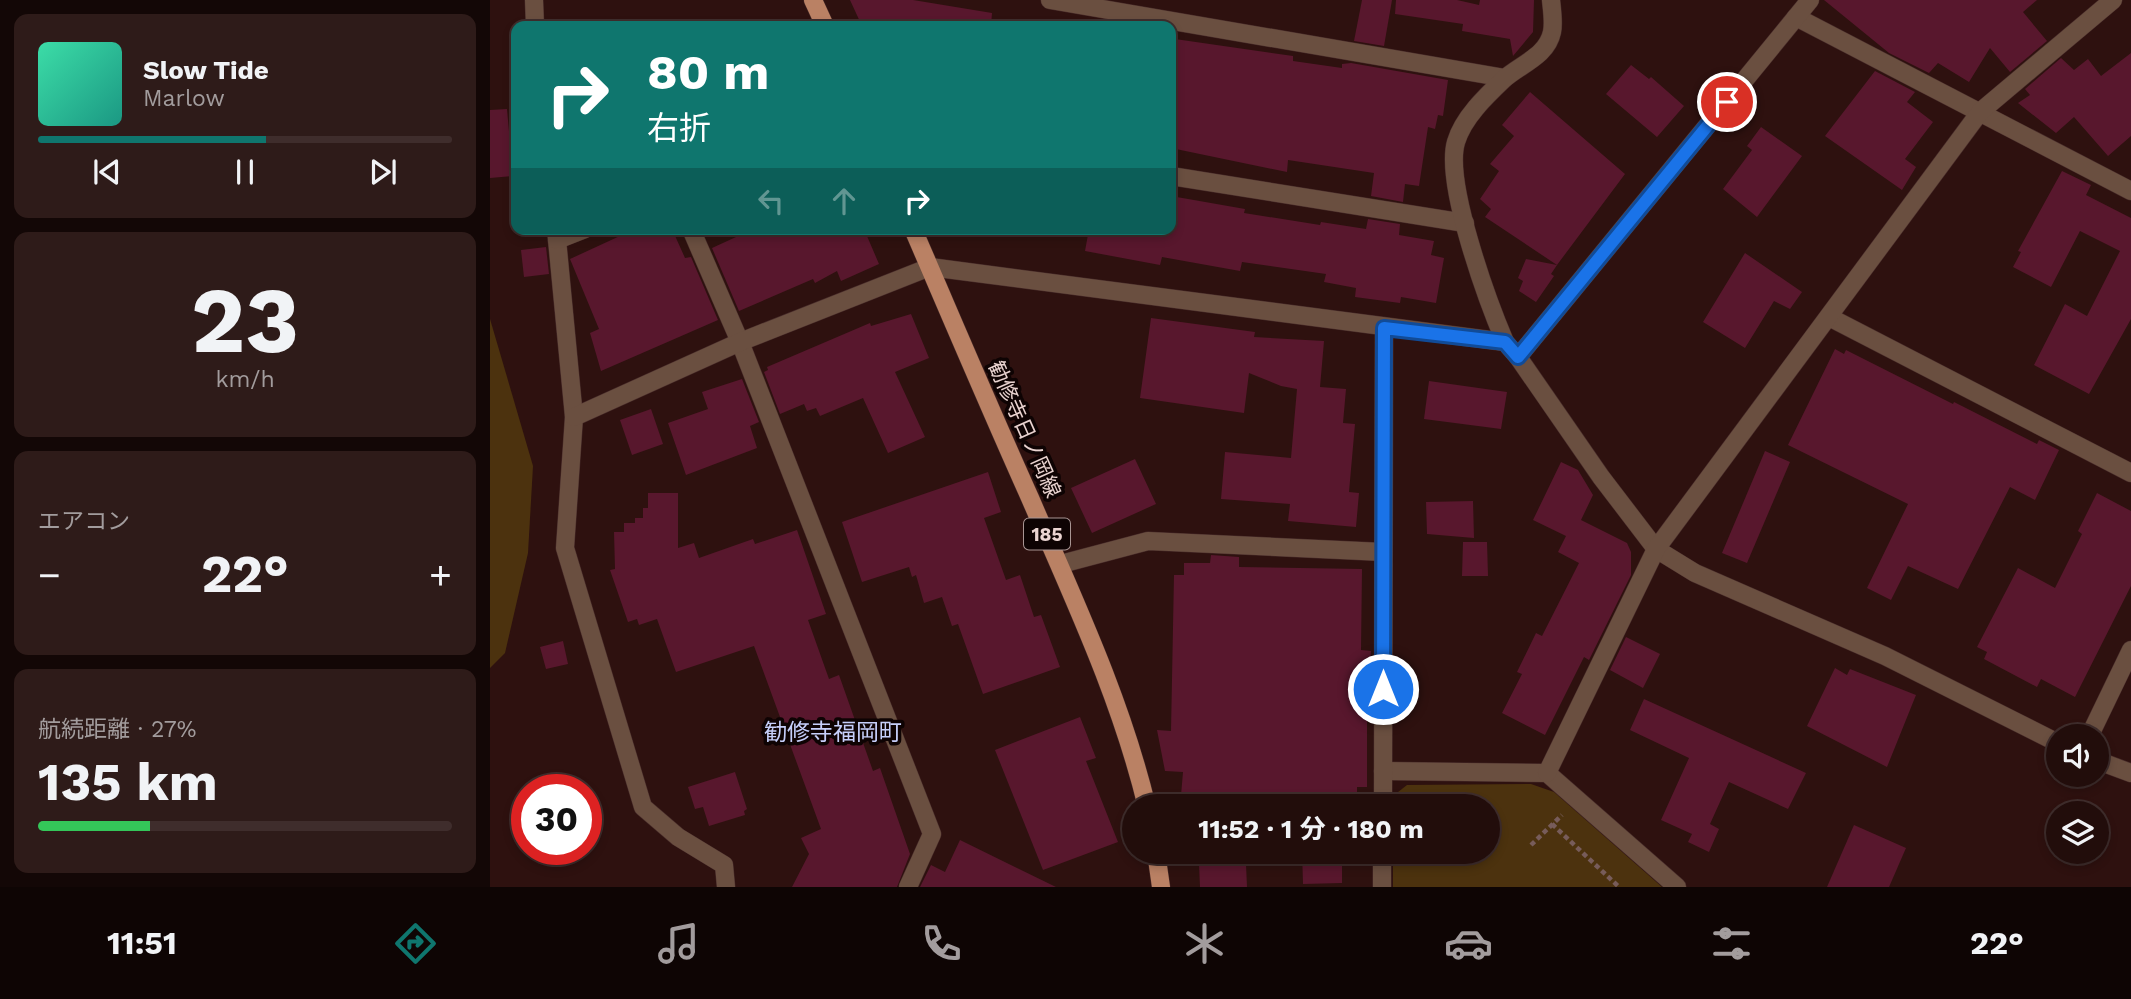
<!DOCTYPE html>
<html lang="ja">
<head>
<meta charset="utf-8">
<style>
  body { margin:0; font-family:"Work Sans","Noto Sans JP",sans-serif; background:#2e1b19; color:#f1f3f6; height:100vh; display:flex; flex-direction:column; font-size:26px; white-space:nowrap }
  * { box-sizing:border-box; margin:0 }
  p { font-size:23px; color:#a29c9d }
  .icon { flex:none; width:38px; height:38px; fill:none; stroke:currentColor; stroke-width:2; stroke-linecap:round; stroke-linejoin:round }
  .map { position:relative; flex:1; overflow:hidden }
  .sheet { display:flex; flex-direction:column; gap:14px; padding:14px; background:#130706; width:490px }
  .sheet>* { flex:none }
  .top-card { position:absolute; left:21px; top:21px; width:665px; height:214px; border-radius:14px; box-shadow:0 4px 10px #0003,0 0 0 2px #3f2d2c; background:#0f766e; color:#fff; overflow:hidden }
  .fabs { position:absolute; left:1556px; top:724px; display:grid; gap:14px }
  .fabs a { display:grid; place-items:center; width:63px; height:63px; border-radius:50%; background:#220d0b; box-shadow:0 4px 10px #0003,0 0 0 2px #3f2d2c; font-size:35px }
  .speed { position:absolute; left:21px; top:774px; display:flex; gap:14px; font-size:35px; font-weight:700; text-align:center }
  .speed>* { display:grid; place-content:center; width:91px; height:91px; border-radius:50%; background:#220d0b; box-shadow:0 4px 10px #0003,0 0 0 2px #3f2d2c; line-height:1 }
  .speed .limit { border:10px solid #d22; background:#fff; color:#111 }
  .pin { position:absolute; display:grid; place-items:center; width:60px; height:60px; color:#fff; margin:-30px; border:4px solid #fff; border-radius:50%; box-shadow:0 2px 7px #0007 }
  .me { position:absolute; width:77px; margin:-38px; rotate:0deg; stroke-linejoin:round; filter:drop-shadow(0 0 5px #0008) }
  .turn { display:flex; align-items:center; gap:24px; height:147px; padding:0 21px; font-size:32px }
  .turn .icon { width:91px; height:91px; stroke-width:2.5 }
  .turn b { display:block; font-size:49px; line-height:60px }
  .lanes { display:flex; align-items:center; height:66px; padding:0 21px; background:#0003; justify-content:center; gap:35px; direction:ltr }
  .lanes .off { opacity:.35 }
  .big { font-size:52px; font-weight:700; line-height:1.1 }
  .sheet .card { flex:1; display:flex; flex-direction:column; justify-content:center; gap:10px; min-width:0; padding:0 24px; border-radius:14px; background:#2e1b19 }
  .sheet .dial { align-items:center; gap:0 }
  .dial b { font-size:91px; line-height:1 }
  .song { display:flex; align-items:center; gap:21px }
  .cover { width:84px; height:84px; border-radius:10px; background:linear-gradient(135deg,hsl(160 70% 55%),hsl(170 70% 35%)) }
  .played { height:7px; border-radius:4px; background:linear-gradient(90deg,#0f766e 55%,#3f2d2c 55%) }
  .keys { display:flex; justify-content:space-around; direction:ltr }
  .heat { display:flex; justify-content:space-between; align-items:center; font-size:38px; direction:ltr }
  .charge { height:10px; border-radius:5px; background:linear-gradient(90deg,#34c759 27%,#3f2d2c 0) }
  .trip { position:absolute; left:632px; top:794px; width:378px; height:70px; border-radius:35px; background:#220d0b; box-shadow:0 4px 10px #0003,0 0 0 2px #3f2d2c; font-weight:700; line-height:70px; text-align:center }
  .tabs { display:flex; height:112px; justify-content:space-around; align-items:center; background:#0e0504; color:#a29c9d }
  .tabs .icon { width:49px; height:49px }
  .tabs .on { color:#0f766e }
  .tabs b { font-size:32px; color:#f1f3f6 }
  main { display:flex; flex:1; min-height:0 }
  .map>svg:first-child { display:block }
</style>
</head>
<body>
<main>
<section class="sheet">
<div class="card">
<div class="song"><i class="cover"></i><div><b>Slow Tide</b><p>Marlow</p></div></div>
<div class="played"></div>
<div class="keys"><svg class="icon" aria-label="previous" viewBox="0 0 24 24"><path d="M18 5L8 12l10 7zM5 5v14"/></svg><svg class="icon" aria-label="pause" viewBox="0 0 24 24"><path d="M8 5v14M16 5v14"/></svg><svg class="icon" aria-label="next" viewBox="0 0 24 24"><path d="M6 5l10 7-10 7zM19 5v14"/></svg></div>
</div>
<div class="card dial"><b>23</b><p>km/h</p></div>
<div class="card"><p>エアコン</p>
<div class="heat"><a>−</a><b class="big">22°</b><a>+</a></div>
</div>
<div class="card"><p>航続距離 · 27%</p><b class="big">135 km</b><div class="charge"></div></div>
</section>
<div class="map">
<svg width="1641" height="887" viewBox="0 0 1641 887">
  <rect width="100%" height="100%" fill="#2e110f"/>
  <g fill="#4c320e">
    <path d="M0 319 43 466 38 553 15 653 0 668Z"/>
    <path d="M1041 784 1064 792 1172 887H903V852H998V807H903V796L917 785Z"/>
  </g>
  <g fill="#58172d">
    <path d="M360 0H423L502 13 501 26H372Z"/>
    <path d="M872 0H902L894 46 864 41Z"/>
    <path d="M906 0H967L989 5 990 0H1044L1043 32 1023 56 1020 39 972 31 973 24 905 14Z"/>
    <path d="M1334 0H1547L1533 12 1557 41 1520 72 1500 48 1479 82 1448 63 1439 73 1399 53Z"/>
    <path d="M685 39 803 56V61L852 68V64L861 63 958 80 953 116 948 115 945 129 938 127 929 186 915 184 913 202 881 196 884 173 798 160 797 172 681 148V68Z"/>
    <path d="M1641 53V136L1618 156 1584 117 1566 133 1528 103 1540 95 1535 89 1571 58 1584 70 1598 59 1611 76Z"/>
    <path d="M1141 65 1159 79 1161 77 1194 106 1167 137 1116 94Z"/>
    <path d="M1385 71 1425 92 1417 102 1443 122 1415 159 1426 167 1412 190 1335 136Z"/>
    <path d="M1040 92 1135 174 1067 265 995 217 1001 209 990 199 1009 171 1000 164 1024 136 1012 125Z"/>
    <path d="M17 109 23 176 0 178V110Z"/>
    <path d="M1271 127 1312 156 1267 217 1233 189 1262 150 1257 146Z"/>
    <path d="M1572 171 1601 185 1596 195 1641 218V319L1599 394 1544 365 1575 304 1597 316 1630 251 1590 231 1561 287 1523 267 1531 252 1528 251Z"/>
    <path d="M681 196 755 209 754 213 830 225 831 222 876 229 878 219 910 224 909 235 944 241 941 255 954 258 946 303 911 297 910 303 865 297 866 288 834 282 836 274 752 262 750 271 672 257 670 265 595 251 599 229H681Z"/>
    <path d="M145 229H182L195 258 201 257 228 320 111 371 100 333 109 329 80 259Z"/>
    <path d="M242 229H374L389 264 351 281 347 271 325 283 323 279 249 311 222 248 246 237Z"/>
    <path d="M56 247 59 274 34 277 31 250Z"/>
    <path d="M1255 253 1312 292 1300 309 1284 301 1255 348 1213 322Z"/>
    <path d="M1036 259 1067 265 1061 274 1064 276 1046 302 1029 291 1033 281 1028 278Z"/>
    <path d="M421 314 439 358 405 372 435 437 398 453 373 398 330 416 326 408 317 411 314 404 290 414 274 372 278 370 277 367 380 323 381 326Z"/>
    <path d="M661 318 765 332 764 337 834 341 830 387 856 389 853 423 865 424 859 492 869 493 866 527 798 521 800 504 731 499 735 452 801 458 807 389 791 386 759 373 754 413 650 398Z"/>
    <path d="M1345 349 1354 354 1356 350 1463 404 1464 402 1547 444 1549 440 1569 450 1545 500 1520 487 1468 589 1418 566 1401 600 1377 588 1418 504 1298 445Z"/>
    <path d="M252 379 269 422 260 426 267 448 196 475 178 423 218 409 212 392Z"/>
    <path d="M939 381 1017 392 1011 429 934 419Z"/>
    <path d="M161 409 173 444 142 455 130 420Z"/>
    <path d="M1275 451 1300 462 1257 563 1232 553Z"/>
    <path d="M645 459 666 504 602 533 581 488Z"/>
    <path d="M1071 462 1088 470 1103 495 1091 520 1137 543 1141 552V575L1099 660 1094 657 1055 735 1012 713 1032 674 1027 672 1046 633 1052 636 1089 563 1068 552 1076 536 1043 520Z"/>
    <path d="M498 472 511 512 494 518 516 580 530 575 544 617 551 615 570 667 493 694 468 624 462 626 452 597 434 603 426 575 422 577 419 567 372 582 352 522Z"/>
    <path d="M158 493H188V548L204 543 209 558 263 539 265 544 307 530 336 614 318 620 339 679 349 675 383 771 390 768 420 854 407 887H302L319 854 311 838 331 829 264 646 186 672 167 619 149 625 147 619 138 622 120 570 125 569 124 532H134V523H145V518H153V508H158Z"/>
    <path d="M1607 493 1641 511V586L1585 697 1551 679 1547 687 1494 659 1497 652 1487 647 1528 568 1565 588 1592 534 1588 531Z"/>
    <path d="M983 501 984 538 937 534 936 502Z"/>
    <path d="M973 542H997L998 576H972Z"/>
    <path d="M721 555 749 557V567L872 569 871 650 881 651 875 715H877V787H867V795H863V807L756 801V807H690L693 772 675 771 667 730 681 731 684 575H694V563H720Z"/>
    <path d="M1136 637 1170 654 1153 688 1120 670Z"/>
    <path d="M73 641 78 664 56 669 50 647Z"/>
    <path d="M1345 668 1357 675 1360 669 1426 695 1397 767 1317 726Z"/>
    <path d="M1154 699 1316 773 1298 809 1239 782 1220 824 1229 829 1219 852 1198 842 1202 834 1171 820 1199 758 1140 730Z"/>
    <path d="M590 717 606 758 596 761 628 842 553 870 505 750Z"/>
    <path d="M245 772 257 809 254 811 255 815 219 826 213 807 205 809 198 787Z"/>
    <path d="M1364 825 1416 848 1399 887H1337Z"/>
    <path d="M470 840 566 887H430L441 865 455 872Z"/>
    <path d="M812 852H852V883L813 884Z"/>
    <path d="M709 864H756L757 887H710Z"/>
  </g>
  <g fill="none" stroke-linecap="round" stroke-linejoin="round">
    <defs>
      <g id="minor">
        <path d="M44 0 45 26"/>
        <path d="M560 0 1015 78"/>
        <path d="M1306 17 1641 191"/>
        <path d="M681 176 975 223"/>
        <path d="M66 229 84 417 75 548 153 807 188 837 234 865 236 887"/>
        <path d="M201 229 250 342 442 834 418 887"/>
        <path d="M67 240 95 229"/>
        <path d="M1339 317 1641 473"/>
        <path d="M1015 342C998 302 954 183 966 142 973 118 996 96 1014 79 1031 64 1057 56 1062 32 1064 23 1062 10 1061 0"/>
        <path d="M1028 357 1320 0"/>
        <path d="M84 417 250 342 440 267 1015 342 1028 357 1111 477 1166 549 1205 573 1395 656 1568 743"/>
        <path d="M571 564 658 541 893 552"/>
        <path d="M1599 737 1641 650"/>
        <path d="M1606 760 1641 773"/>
        <path d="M893 771 1057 773 1187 887"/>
        <path d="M1057 773 1166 549 1490 112 1623 0"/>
        <path d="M893 807 894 328"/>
        <path d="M892 887V852"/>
      </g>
      <g id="major">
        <path d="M323 0 335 26"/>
        <path d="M423 229C462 319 500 409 540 498 584 600 631 699 657 807"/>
        <path d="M666 852 671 887"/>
      </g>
    </defs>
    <use href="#minor" stroke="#482c2a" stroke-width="19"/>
    <use href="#major" stroke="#482c2a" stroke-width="19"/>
    <g stroke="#775c5a" stroke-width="4.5" stroke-dasharray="5 3.5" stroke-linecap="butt">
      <path d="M1062 824 1129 887"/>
      <path d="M1041 845 1072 815"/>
    </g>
    <use href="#minor" stroke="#6a4f40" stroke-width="18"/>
    <use href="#major" stroke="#ba8164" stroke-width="18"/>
  </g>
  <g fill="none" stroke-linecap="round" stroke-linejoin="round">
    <defs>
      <path id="route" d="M893 689 894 328 1015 342 1028 357 1237 102"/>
    </defs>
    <use href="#route" stroke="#114b97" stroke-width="18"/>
    <use href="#route" stroke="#1a73e8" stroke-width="12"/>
  </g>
  <g text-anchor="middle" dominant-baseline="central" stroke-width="7" stroke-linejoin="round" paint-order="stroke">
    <rect fill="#0e0303" stroke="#a89593" stroke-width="2" x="534" y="518.5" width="46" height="31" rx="5"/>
    <g font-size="19" font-weight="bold" fill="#ead4d1">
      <text x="557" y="534">185</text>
    </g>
    <g font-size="21" fill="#ead4d1" stroke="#0e0303">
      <text transform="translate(535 429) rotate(66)">勧修寺日ノ岡線</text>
    </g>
    <g font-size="23" fill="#c6cffa" stroke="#0e0303">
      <text x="343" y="732">勧修寺福岡町</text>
    </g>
  </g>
</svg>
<div class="fabs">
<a><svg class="icon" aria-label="sound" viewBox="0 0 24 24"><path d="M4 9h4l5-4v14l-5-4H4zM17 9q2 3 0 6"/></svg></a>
<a><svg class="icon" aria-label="layers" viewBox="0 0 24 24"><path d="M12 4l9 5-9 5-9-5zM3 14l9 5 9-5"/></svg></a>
</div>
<div class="speed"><div class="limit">30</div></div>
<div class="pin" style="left:1237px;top:102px;background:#d93025"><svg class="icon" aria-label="arrive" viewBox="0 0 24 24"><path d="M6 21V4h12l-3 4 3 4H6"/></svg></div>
<svg class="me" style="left:893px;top:689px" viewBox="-20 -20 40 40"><circle r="17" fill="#1a73e8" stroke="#fff" stroke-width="3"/><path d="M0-11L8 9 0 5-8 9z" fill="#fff"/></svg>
<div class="trip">11:52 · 1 分 · 180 m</div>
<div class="top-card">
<div class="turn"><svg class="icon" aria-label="right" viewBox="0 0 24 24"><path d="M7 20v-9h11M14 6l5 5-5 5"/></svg><div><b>80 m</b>右折</div></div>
<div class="lanes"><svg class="icon off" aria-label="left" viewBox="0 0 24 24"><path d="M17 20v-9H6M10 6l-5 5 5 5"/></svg><svg class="icon off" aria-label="ahead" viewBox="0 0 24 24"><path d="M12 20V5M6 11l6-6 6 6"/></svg><svg class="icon" aria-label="right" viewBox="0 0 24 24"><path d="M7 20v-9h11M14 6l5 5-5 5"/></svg></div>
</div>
</div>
</main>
<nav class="tabs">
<b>11:51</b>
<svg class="icon on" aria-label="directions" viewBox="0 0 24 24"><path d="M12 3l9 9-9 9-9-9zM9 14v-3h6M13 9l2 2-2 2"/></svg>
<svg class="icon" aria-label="music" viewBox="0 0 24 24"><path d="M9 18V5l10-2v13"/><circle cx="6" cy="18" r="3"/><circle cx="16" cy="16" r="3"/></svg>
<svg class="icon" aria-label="phone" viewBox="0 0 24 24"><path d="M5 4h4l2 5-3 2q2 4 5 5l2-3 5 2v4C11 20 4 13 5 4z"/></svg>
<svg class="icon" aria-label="climate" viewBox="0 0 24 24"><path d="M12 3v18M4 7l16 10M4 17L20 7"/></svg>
<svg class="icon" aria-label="car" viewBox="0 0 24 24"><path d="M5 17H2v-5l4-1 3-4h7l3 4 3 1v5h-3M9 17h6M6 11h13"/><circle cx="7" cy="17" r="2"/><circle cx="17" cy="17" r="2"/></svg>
<svg class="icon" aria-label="filters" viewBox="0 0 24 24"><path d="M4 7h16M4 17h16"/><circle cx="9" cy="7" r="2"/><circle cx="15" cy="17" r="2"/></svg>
<b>22°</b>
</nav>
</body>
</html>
